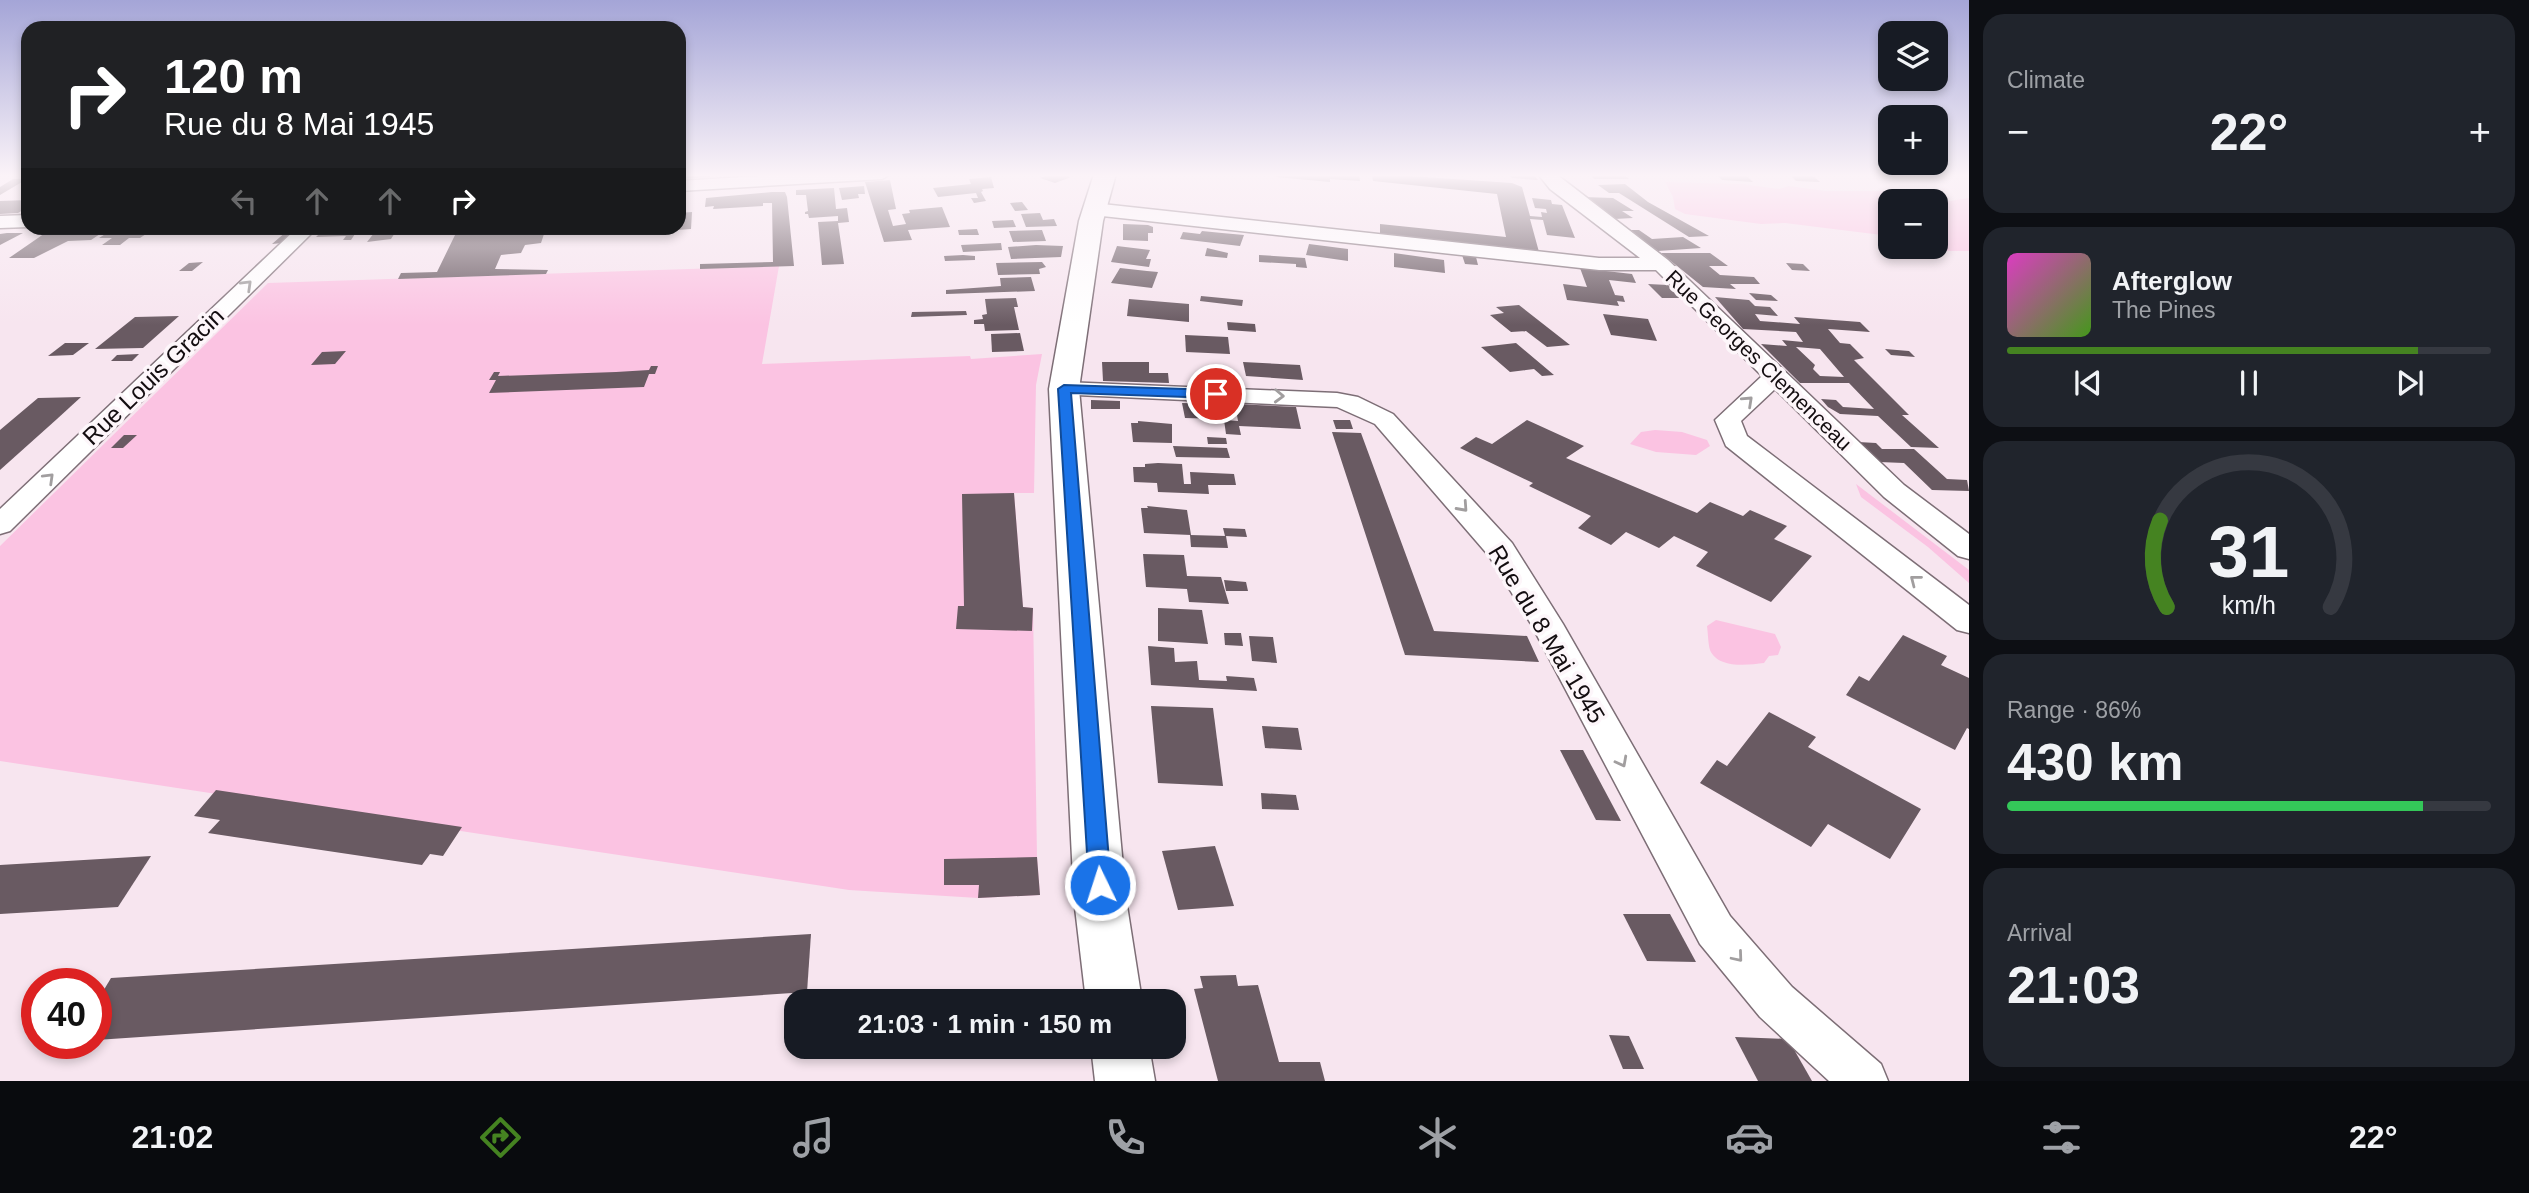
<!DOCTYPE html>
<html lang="en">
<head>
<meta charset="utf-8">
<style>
  body { margin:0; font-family:Arial,sans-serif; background:#20242c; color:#f1f3f6; height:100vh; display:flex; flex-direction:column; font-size:26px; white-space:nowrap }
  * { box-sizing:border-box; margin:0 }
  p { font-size:23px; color:#9ea1a6 }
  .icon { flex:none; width:38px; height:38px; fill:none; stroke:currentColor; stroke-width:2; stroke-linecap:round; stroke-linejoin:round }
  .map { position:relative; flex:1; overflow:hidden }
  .details { display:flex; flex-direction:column; gap:14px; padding:14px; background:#0d0f14; width:560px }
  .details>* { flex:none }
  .top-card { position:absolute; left:21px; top:21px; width:665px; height:214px; border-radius:21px; box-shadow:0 4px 10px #0003; background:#202124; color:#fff; overflow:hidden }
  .controls { position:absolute; left:1878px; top:21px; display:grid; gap:14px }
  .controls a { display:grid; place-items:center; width:70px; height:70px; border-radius:14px; background:#171b24; box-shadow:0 4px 10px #0003; font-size:35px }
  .speed { position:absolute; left:21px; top:968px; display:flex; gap:14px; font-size:35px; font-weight:700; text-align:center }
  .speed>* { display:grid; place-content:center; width:91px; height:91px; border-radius:50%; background:#171b24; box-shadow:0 4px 10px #0003; line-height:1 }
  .speed .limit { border:10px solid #d22; background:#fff; color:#111 }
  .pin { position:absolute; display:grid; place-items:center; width:60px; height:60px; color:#fff; margin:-30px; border:4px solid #fff; border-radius:50%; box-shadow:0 2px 7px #0007 }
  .me { position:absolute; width:77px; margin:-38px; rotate:356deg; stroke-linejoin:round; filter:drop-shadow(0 0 5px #0008) }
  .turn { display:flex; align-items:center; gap:24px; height:147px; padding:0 28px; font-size:32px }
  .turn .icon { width:91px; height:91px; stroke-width:2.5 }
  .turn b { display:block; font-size:49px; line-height:60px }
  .lanes { display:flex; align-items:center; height:66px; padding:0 28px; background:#0003; justify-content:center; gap:35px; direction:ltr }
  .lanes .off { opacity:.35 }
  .big { font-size:52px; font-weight:700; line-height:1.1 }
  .details .widget { flex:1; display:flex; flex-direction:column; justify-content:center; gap:10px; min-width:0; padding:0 24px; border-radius:21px; background:#20242c }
  .details .dial { align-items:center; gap:0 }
  .dial svg { height:182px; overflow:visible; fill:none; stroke:#363941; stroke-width:7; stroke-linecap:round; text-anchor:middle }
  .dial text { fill:#f1f3f6; stroke:none }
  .song { display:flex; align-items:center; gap:21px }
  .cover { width:84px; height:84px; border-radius:10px; background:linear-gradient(135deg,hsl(310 70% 55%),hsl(100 70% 35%)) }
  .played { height:7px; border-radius:4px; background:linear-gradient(90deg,#458321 85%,#363941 85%) }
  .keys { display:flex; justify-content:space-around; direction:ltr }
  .heat { display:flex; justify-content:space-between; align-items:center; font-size:38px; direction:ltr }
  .charge { height:10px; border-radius:5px; background:linear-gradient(90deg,#34c759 86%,#363941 0) }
  .trip { position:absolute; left:784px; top:989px; width:402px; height:70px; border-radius:21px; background:#171b24; box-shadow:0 4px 10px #0003; font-weight:700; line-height:70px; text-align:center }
  .tab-bar { display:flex; height:112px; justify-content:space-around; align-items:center; background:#090b0e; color:#9ea1a6 }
  .tab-bar .icon { width:49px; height:49px }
  .tab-bar .active { color:#458321 }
  .tab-bar b { font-size:32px; color:#f1f3f6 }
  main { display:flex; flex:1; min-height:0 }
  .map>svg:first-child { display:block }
</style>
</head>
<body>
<main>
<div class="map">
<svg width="1969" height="1081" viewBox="0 0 1969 1081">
  <rect width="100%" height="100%" fill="#f7e5ef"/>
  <g fill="#fbc3e2">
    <path d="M1665 182 1742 184 1779 189 1789 186 1825 191H1899L1950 201 1969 198V251H1917L1910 247H1936V201H1890V236L1785 223 1761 224 1685 214 1675 209 1673 197Z"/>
    <path d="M779 266 762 364 970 356 971 359 1042 354 1036 385 1034 493H1014L1023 607 1033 608 1037 857 1040 895 978 898 849 890 0 761V546L268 283Z"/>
    <path d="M1655 430 1682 432 1707 440 1710 446 1696 455 1656 452 1630 444 1641 432Z"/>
    <path d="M1856 484 1969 570V583L1928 547 1861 497Z"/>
    <path d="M1716 620 1775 634 1781 647 1778 655 1769 656 1764 663C1748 665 1718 669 1710 650 1708 643 1708 633 1707 626Z"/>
  </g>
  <g fill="#695a62" fill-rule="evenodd">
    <path d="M679 174H710V177L679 179Z"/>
    <path d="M1050 174H1063L1071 177 1055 183 1040 178Z"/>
    <path d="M1276 174H1359L1360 181 1330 179V182L1276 177Z"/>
    <path d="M1380 174 1512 183 1522 187 1530 216 1542 217 1541 212 1547 213 1546 209 1535 208 1532 198 1551 200 1552 204 1562 205 1575 238 1547 235 1543 220 1530 219 1539 252 1380 235V224L1506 237 1497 194 1373 181 1372 175Z"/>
    <path d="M1509 174H1533L1538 180 1512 178Z"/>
    <path d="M1589 174H1623L1629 179H1594Z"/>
    <path d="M1716 174H1745L1753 182 1722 180Z"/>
    <path d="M1789 174H1811L1820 182 1796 181Z"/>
    <path d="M991 177 994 188 982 189 983 191 981 192 986 201 974 203 971 198H978L976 193 938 197 933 188 971 184 969 179Z"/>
    <path d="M13 179H27L0 195V187Z"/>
    <path d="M890 180 896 209 888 210 893 226 906 224 902 214 910 213 909 210 942 207 950 227 908 230 912 240 884 242 865 182Z"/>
    <path d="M1625 184 1648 202 1709 236 1689 237 1619 193H1609L1598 185Z"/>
    <path d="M864 186 865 194H858L859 198 842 200 839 188Z"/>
    <path d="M834 188 836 209 847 208 849 222 838 223 844 264 822 265 818 222 838 221V216L809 218 808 214H805V212L808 211 806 195H796V190Z"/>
    <path d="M772 192H785L787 197 794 266 700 269V264L773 262 772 203H763V206L713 209 714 206 705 207 706 198Z"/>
    <path d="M1583 197 1613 198 1634 211H1622L1633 218 1614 219Z"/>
    <path d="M28 200V207L18 213 0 214V201Z"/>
    <path d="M1022 202 1028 210 1015 211 1010 203Z"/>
    <path d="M692 212 691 229 663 231 664 228H679V213Z"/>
    <path d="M1040 213 1043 220 1054 219 1057 226 1026 227 1021 214Z"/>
    <path d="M1013 220 1016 227 994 228 992 221Z"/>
    <path d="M1123 224 1148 225 1153 227V233H1148V241L1123 240Z"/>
    <path d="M109 228 91 240 68 241 34 258H9L51 229Z"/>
    <path d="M115 228H155L140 238H129L120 245H102L112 238H99Z"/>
    <path d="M172 228H209L203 233 164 234Z"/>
    <path d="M217 228H300L282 243 272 244 287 231 203 235Z"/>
    <path d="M325 228H373L370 230 357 231 351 240H343L346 236 316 237Z"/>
    <path d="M378 228H398L391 239 367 242Z"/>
    <path d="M477 228H546L541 243 525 245 521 253 501 255 495 269 548 270 546 274 398 279 401 273 437 272 456 233 474 232Z"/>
    <path d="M977 229 979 235H959L958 230Z"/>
    <path d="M1042 230 1046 241 1013 242 1009 231Z"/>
    <path d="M1629 230H1639L1652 239 1683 237 1701 248 1658 251Z"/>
    <path d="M1202 231 1222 233 1244 235 1240 246 1180 239 1183 232 1200 234Z"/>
    <path d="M7 233H23L0 245V234Z"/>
    <path d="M1001 243 1002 250 963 252 961 245Z"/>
    <path d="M1309 244 1348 249V261L1306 255Z"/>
    <path d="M1036 245 1063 246 1061 257 1011 259 1008 247Z"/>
    <path d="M1117 246 1150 250 1146 259H1151L1149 267 1111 262Z"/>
    <path d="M1207 248 1228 253 1227 258 1205 256Z"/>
    <path d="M1394 253 1444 260 1445 273 1394 267Z"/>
    <path d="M1661 253H1710L1728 266H1709L1720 275 1754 277 1760 284H1730L1736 289 1703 287Z"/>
    <path d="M963 255 975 256V260L945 261 944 256Z"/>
    <path d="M1259 255 1305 258 1307 268 1296 267V264L1259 262Z"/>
    <path d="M1462 255 1476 257 1478 265 1465 264Z"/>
    <path d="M203 262 192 271H179L189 263Z"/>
    <path d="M1042 262 1046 267 1039 269 1040 274 998 275 996 263Z"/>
    <path d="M1786 263 1803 264 1810 271 1792 270Z"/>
    <path d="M1120 268 1147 271 1158 272 1152 288 1111 283Z"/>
    <path d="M1580 268 1632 274 1636 283 1609 280 1615 295 1623 296 1625 302 1617 301 1619 306 1567 300 1563 284 1587 287Z"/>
    <path d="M1031 277 1035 291 946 294V290L1001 286 1000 278Z"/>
    <path d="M1648 284 1668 285 1682 298H1662Z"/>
    <path d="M1749 293 1771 295 1778 301 1756 300Z"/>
    <path d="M1201 296 1243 300 1242 306 1200 301Z"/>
    <path d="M1715 297 1749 300 1755 306 1770 307 1778 316 1755 314 1760 321 1800 324 1794 317 1860 322 1870 332 1828 329 1840 343 1850 344 1864 358 1854 360 1909 415H1902L1939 448 1911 447 1878 416 1840 414 1828 407 1821 399 1836 400 1843 407 1874 409 1849 383H1800L1761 344 1787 346 1782 340 1803 342 1796 332 1743 329ZM1796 347 1820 349 1844 377 1820 376 1813 369 1815 365Z"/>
    <path d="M1016 298 1018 307H1014L1019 330 985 331 984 324H974V320L983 319 982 315 987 314 985 299Z"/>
    <path d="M1129 299 1189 304V322L1127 316Z"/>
    <path d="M1519 305 1570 345 1547 347 1526 331 1511 332 1490 315 1504 313 1496 307Z"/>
    <path d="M966 311 967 315 911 317 912 312Z"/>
    <path d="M1603 314 1648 319 1657 341 1611 335Z"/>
    <path d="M179 316 143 348 95 349 135 317Z"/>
    <path d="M1227 322 1255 324 1256 332 1228 330Z"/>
    <path d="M1020 333 1024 351 992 352 991 334Z"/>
    <path d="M1185 335 1228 337 1230 354 1186 352Z"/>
    <path d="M65 343H89L73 355 48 356Z"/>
    <path d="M1516 343 1554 375 1542 376 1534 369 1510 372 1481 347Z"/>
    <path d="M1885 349 1909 351 1915 357 1891 355Z"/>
    <path d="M346 351 335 364 311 365 322 352Z"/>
    <path d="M139 354 132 361H111L117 355Z"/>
    <path d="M1102 362H1149V373H1168L1169 383 1103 381Z"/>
    <path d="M1243 362 1300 365 1303 380 1246 376Z"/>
    <path d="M651 366H658L655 374H649L644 387 489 393 496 380H489L494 372H500L498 376 616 372 649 370Z"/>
    <path d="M81 397 57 419 0 470V430L38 398Z"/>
    <path d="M1091 400 1120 401V409H1091Z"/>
    <path d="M1182 403 1221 404 1223 419 1185 418Z"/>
    <path d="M1235 404 1296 407 1301 429 1239 426 1241 435 1226 434 1224 420 1238 421Z"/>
    <path d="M1333 420H1350L1353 429H1336Z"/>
    <path d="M1527 420 1584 446 1566 458 1697 513 1710 502 1743 516 1750 510 1787 526 1774 539 1812 556 1771 602 1696 566 1708 552 1674 536 1659 548 1626 532 1611 545 1578 528 1591 516 1529 486 1533 483 1460 448 1476 437 1492 444Z"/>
    <path d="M1138 421 1172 424V443L1133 442 1131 423H1138Z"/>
    <path d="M1332 432 1361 433 1434 631 1527 636 1539 662 1405 655Z"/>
    <path d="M124 435H137L123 448H111Z"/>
    <path d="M1207 437 1226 438 1227 444H1208Z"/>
    <path d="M1858 442 1876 443 1882 449H1914L1947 479 1967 480 1969 491 1932 490 1904 463 1879 462Z"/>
    <path d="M1173 446 1227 448 1230 458 1176 457Z"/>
    <path d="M1158 463 1182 464 1184 484H1191L1190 472 1234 474 1236 485H1208L1209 494 1158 492 1157 483 1134 482 1133 467H1145V464Z"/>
    <path d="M1014 493 1023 607 1033 608 1032 631 956 629 958 606H964L962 494Z"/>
    <path d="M1147 506 1187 510 1191 535 1144 533 1141 508H1148Z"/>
    <path d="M1223 528 1245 529 1247 537 1225 536Z"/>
    <path d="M1190 535 1226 536 1228 548 1191 547Z"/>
    <path d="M1143 554 1184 555 1187 576 1221 577 1229 604 1189 602 1187 589 1146 587Z"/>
    <path d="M1224 580 1246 582 1248 591H1226Z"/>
    <path d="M1158 608 1202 610 1208 644 1158 641Z"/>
    <path d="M1224 633H1241L1243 646 1225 645Z"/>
    <path d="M1903 635 1947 656 1941 665 1969 678V729L1967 728 1955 750 1846 695 1859 676 1869 681Z"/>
    <path d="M1249 636 1273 637 1277 663 1252 661Z"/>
    <path d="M1148 646 1174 648 1175 662 1197 661 1199 680 1227 681 1226 676 1254 678 1257 691 1151 685Z"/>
    <path d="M1151 706 1213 708 1223 786 1158 783Z"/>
    <path d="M1769 712 1816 737 1808 747 1921 809 1890 859 1828 824 1811 847 1700 783 1717 760 1727 766Z"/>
    <path d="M1262 726 1298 728 1302 750 1265 748Z"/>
    <path d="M1560 750H1583L1621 821 1596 820Z"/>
    <path d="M216 790 462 827 443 856 430 854 422 865 208 833 220 820 194 816Z"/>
    <path d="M1261 793 1296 795 1299 810 1262 809Z"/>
    <path d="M1215 846 1234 906 1178 910 1162 851Z"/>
    <path d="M151 856 118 907 0 914V865Z"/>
    <path d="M1037 857 1040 895 978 898 979 885H944V859Z"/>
    <path d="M1623 914H1670L1696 962 1647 961Z"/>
    <path d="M811 934 807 992 96 1040V1003L111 978Z"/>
    <path d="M1236 975 1238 986 1258 985 1279 1062H1320L1325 1081H1218L1194 989 1203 988 1200 976Z"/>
    <path d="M1609 1035 1629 1036 1644 1069H1623Z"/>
    <path d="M1735 1037 1788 1039 1812 1081H1758Z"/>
  </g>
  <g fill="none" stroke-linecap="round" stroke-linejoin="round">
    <defs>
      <g id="minor">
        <path d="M793 174H891L882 179 679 191V181Z"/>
        <path d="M1538 174H1556L1668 260 1904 485 1969 534V559L1958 556 1884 497 1775 389 1741 421 1747 436 1969 605V633L1957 630 1726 446 1715 420 1762 376 1656 270H1599L1093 215 1084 209 1093 203 1599 258H1640L1550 189Z"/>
        <path d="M28 215V227L0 228V216Z"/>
        <path d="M297 228H317L10 531 0 534V509Z"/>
        <path d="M1064 382 1337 393 1358 397 1393 414 1512 543 1563 624 1730 916 1792 987 1881 1064 1888 1081H1829L1760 1017 1700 944 1531 624 1489 556 1375 424 1337 407 1055 394 1052 389 1055 384Z"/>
      </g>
      <g id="tertiary">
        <path d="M1094 174H1116L1103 221 1079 389 1126 899 1142 1001H1086L1074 899 1049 389 1079 221Z"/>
        <path d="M1091 1046H1149L1155 1081H1095Z"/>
      </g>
    </defs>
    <use href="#minor" stroke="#7d6e76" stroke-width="3"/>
    <use href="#tertiary" stroke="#7d6e76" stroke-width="3"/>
    <use href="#minor" fill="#fff" fill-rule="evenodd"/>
    <use href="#tertiary" fill="#fff" fill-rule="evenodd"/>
  </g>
  <defs><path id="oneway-chevron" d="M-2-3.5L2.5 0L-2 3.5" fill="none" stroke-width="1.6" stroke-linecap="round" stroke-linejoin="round" transform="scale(1.75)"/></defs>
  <g stroke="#a19e9f">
    <use href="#oneway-chevron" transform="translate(247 285) rotate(-44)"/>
    <use href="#oneway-chevron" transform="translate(1279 396) rotate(2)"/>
    <use href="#oneway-chevron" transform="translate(1748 401) rotate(-43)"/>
    <use href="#oneway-chevron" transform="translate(49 478) rotate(-44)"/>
    <use href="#oneway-chevron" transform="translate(1463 507) rotate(48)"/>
    <use href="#oneway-chevron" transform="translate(1915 580) rotate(-142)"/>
    <use href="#oneway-chevron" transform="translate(1622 762) rotate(62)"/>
    <use href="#oneway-chevron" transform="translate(1738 957) rotate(50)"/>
  </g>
  <linearGradient id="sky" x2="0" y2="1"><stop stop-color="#a4a5d7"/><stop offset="0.54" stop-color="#fbf3f8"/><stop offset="1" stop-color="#fbf3f8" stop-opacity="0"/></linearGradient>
  <rect width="1969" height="325" fill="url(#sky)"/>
  <path fill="#1a73e8" stroke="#114b97" stroke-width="2" d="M1064 385 1216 390 1223 394 1216 398 1071 393 1111 885 1108 892 1100 895 1092 892 1089 885 1058 389Z"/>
  <g text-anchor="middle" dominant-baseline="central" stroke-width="7" stroke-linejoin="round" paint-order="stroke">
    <g font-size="21" fill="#130d10" stroke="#fdf6fa">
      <text transform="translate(1759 360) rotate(44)">Rue Georges Clemenceau</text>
    </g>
    <g font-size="24" fill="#130d10" stroke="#fdf6fa">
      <text transform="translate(153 376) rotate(-44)">Rue Louis Gracin</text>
      <text transform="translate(1547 634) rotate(59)">Rue du 8 Mai 1945</text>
    </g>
  </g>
</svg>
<div class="controls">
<a><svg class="icon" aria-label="layers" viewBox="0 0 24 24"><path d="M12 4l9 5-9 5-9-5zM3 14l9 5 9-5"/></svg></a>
<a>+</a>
<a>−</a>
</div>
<div class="speed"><div class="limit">40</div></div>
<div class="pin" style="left:1216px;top:394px;background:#d93025"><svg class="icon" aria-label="arrive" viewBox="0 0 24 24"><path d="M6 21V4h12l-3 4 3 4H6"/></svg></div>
<svg class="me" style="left:1100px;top:885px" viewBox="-20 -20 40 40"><circle r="17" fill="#1a73e8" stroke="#fff" stroke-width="3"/><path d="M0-11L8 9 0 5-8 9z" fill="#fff"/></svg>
<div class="trip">21:03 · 1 min · 150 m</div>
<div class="top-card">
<div class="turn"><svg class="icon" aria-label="right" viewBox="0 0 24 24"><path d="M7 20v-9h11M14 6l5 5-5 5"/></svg><div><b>120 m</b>Rue du 8 Mai 1945</div></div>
<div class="lanes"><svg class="icon off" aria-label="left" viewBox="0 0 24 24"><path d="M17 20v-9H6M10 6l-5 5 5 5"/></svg><svg class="icon off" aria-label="ahead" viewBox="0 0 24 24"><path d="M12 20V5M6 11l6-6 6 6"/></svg><svg class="icon off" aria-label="ahead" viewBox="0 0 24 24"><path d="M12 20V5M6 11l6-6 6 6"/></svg><svg class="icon" aria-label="right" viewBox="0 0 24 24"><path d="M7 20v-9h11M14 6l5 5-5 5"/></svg></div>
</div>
</div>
<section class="details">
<div class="widget"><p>Climate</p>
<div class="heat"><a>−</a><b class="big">22°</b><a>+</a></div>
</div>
<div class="widget">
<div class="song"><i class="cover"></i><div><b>Afterglow</b><p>The Pines</p></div></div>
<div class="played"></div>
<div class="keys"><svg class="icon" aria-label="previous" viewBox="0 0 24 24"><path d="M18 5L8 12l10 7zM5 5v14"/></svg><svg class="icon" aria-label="pause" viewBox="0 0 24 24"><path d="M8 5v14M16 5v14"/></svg><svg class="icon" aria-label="next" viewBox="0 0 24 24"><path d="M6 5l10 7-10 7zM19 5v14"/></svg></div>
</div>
<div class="widget dial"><svg viewBox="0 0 100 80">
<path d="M14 69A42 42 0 1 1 86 69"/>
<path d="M14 69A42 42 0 0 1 11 31" stroke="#458321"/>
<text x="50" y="56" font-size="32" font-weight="700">31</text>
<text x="50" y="72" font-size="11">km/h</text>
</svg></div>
<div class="widget"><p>Range · 86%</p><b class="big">430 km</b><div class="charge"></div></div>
<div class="widget"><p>Arrival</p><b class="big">21:03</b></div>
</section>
</main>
<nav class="tab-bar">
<b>21:02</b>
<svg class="icon active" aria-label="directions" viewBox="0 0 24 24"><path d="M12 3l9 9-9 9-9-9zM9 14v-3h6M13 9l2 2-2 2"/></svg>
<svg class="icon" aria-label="music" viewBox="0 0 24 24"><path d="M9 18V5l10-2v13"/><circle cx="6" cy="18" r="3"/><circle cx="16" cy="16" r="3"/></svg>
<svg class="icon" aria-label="phone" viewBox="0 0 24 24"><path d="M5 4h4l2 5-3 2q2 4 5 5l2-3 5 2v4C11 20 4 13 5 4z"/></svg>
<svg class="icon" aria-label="climate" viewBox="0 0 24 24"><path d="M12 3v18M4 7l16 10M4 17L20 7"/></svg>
<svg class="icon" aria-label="car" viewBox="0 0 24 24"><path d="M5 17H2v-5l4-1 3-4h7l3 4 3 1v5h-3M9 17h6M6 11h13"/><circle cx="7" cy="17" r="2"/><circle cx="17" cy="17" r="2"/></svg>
<svg class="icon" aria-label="filters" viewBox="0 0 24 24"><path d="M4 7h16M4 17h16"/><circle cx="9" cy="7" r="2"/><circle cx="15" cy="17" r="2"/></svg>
<b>22°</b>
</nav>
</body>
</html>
